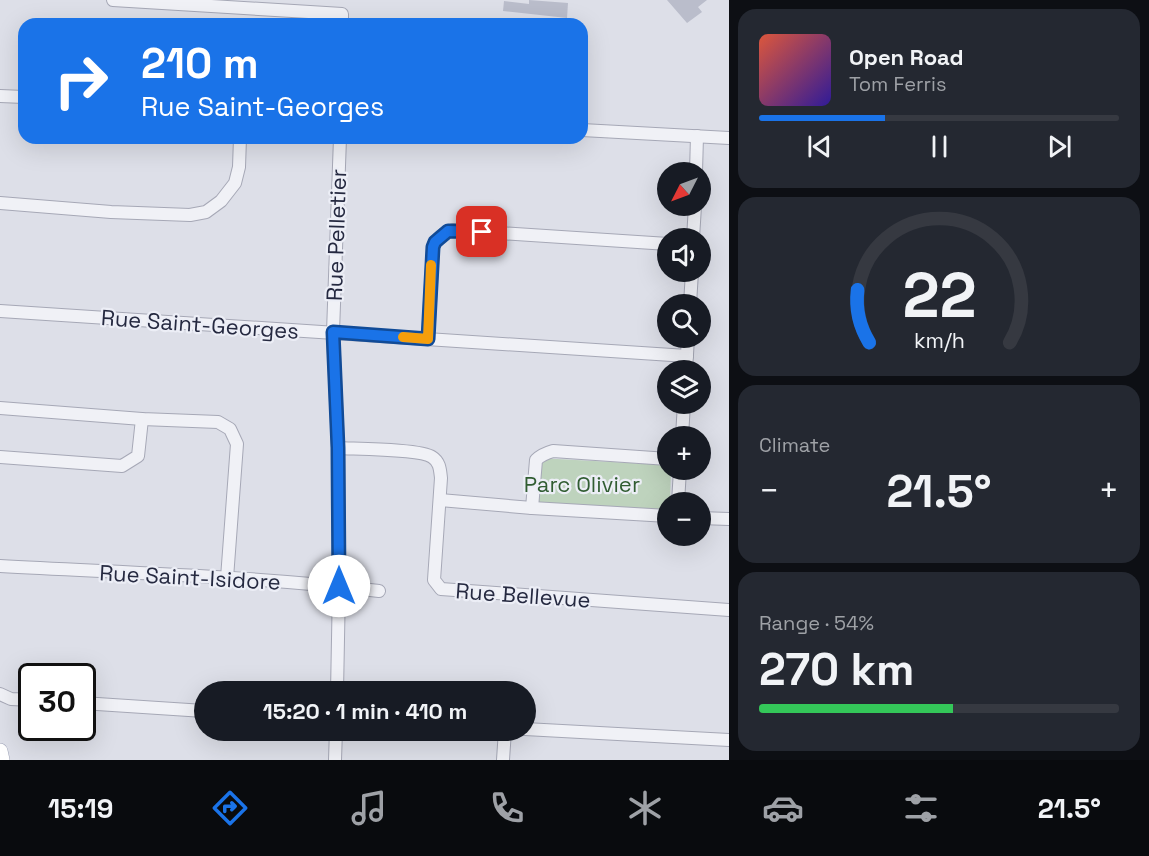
<!DOCTYPE html>
<html lang="en">
<head>
<meta charset="utf-8">
<style>
  body { margin:0; font-family:"Space Grotesk",sans-serif; background:#242831; color:#f1f3f6; height:100vh; display:flex; flex-direction:column; font-size:22px; white-space:nowrap }
  * { box-sizing:border-box; margin:0 }
  p { font-size:20px; color:#9ea1a6 }
  .icon { flex:none; width:33px; height:33px; fill:none; stroke:currentColor; stroke-width:2; stroke-linecap:round; stroke-linejoin:round }
  .map { position:relative; flex:1; overflow:hidden }
  .drawer { display:flex; flex-direction:column; gap:9px; padding:9px; background:#0d0f14; width:420px }
  .drawer>* { flex:none }
  .guide { position:absolute; left:18px; top:18px; width:570px; height:126px; border-radius:18px; box-shadow:0 6px 24px #0002; background:#1a73e8; color:#fff; overflow:hidden }
  .needle { width:39px; rotate:228deg }
  .tools { position:absolute; left:657px; top:162px; display:grid; gap:12px }
  .tools a { display:grid; place-items:center; width:54px; height:54px; border-radius:50%; background:#171b24; box-shadow:0 6px 24px #0002; font-size:30px }
  .speed { position:absolute; left:18px; top:663px; display:flex; gap:12px; font-size:30px; font-weight:700; text-align:center }
  .speed>* { display:grid; place-content:center; width:78px; height:78px; border-radius:50%; background:#171b24; box-shadow:0 6px 24px #0002; line-height:1 }
  .speed .limit { border:3px solid #111; border-radius:9px; background:#fff; color:#111 }
  .pin { position:absolute; display:grid; place-items:center; width:51px; height:51px; color:#fff; margin:-26px; border-radius:12px; box-shadow:0 3px 9px #0006 }
  .me { position:absolute; width:66px; margin:-33px; rotate:0deg; stroke-linejoin:round; filter:drop-shadow(0 0 4px #0008) }
  .turn { display:flex; align-items:center; gap:21px; height:126px; padding:0 24px; font-size:27px }
  .turn .icon { width:78px; height:78px; stroke-width:2.5 }
  .turn b { display:block; font-size:42px; line-height:51px }
  .big { font-size:45px; font-weight:800; line-height:1.1 }
  .drawer .card { flex:1; display:flex; flex-direction:column; justify-content:center; gap:9px; min-width:0; padding:0 21px; border-radius:18px; background:#242831 }
  .drawer .dial { align-items:center; gap:0 }
  .dial svg { height:156px; overflow:visible; fill:none; stroke:#363941; stroke-width:7; stroke-linecap:round; text-anchor:middle }
  .dial text { fill:#f1f3f6; stroke:none }
  .song { display:flex; align-items:center; gap:18px }
  .cover { width:72px; height:72px; border-radius:9px; background:linear-gradient(135deg,hsl(10 70% 55%),hsl(250 70% 35%)) }
  .played { height:6px; border-radius:3px; background:linear-gradient(90deg,#1a73e8 35%,#363941 35%) }
  .keys { display:flex; justify-content:space-around; direction:ltr }
  .heat { display:flex; justify-content:space-between; align-items:center; font-size:33px; direction:ltr }
  .charge { height:9px; border-radius:4px; background:linear-gradient(90deg,#34c759 54%,#363941 0) }
  .trip { position:absolute; left:194px; top:681px; width:342px; height:60px; border-radius:30px; background:#171b24; box-shadow:0 6px 24px #0002; font-weight:800; line-height:60px; text-align:center }
  .tab-bar { display:flex; height:96px; justify-content:space-around; align-items:center; background:#090b0e; color:#9ea1a6 }
  .tab-bar .icon { width:42px; height:42px }
  .tab-bar .selected { color:#1a73e8 }
  .tab-bar b { font-size:27px; color:#f1f3f6 }
  main { display:flex; flex:1; min-height:0 }
  .map>svg:first-child { display:block }
</style>
</head>
<body>
<main>
<div class="map">
<svg width="729" height="760" viewBox="0 0 729 760">
  <rect width="100%" height="100%" fill="#dddfe8"/>
  <path fill="#bed3bd" d="M539 458 667 465 668 470H671L670 502H668L667 511 537 505Z"/>
  <g fill="#babdcb">
    <path d="M529 0 568 3 567 18 503 11 504 1 529 4Z"/>
    <path d="M667 0H707L698 7 702 12 687 23Z"/>
  </g>
  <g fill="none" stroke-linecap="round" stroke-linejoin="round">
    <defs>
      <g id="minor">
        <path d="M113 0 342 14V24"/>
        <path d="M0 96 24 97"/>
        <path d="M582 130 729 138"/>
        <path d="M696 172 697 136"/>
        <path d="M0 203 111 212 190 215 206 212 221 201 235 183 239 167 240 138"/>
        <path d="M693 238 695 206"/>
        <path d="M690 304 692 272"/>
        <path d="M0 311 687 356"/>
        <path d="M428 339 433 247C436 239 444 232 453 230L668 244"/>
        <path d="M686 370 688 338"/>
        <path d="M0 408 142 419 218 422 230 429 237 444 227 578"/>
        <path d="M682 436 684 404"/>
        <path d="M338 448C355 449 421 449 432 457 440 462 440 470 441 478L434 580 441 589 729 610"/>
        <path d="M0 457 122 466 138 456 142 419"/>
        <path d="M440 500 532 508 668 516"/>
        <path d="M678 502 680 470"/>
        <path d="M532 508 536 460C541 455 546 453 553 451L668 459"/>
        <path d="M700 518 729 519"/>
        <path d="M0 566C126 573 253 576 379 591"/>
        <path d="M337 692 339 586 338 448 333 332 340 138"/>
        <path d="M0 694 11 699 32 700"/>
        <path d="M82 703 204 711"/>
        <path d="M525 729 729 740"/>
        <path d="M335 760 336 730"/>
        <path d="M503 760 505 730"/>
      </g>
      <path id="major" d="M0 751 2 760"/>
    </defs>
    <use href="#minor" stroke="#a6a8b6" stroke-width="14"/>
    <use href="#major" stroke="#9ba0b5" stroke-width="16"/>
    <use href="#minor" stroke="#f0f1f6" stroke-width="12"/>
    <use href="#major" stroke="#fff" stroke-width="15"/>
  </g>
  <g fill="none" stroke-linecap="round" stroke-linejoin="round">
    <defs>
      <path id="route" d="M339 586 338 448 333 332 428 339 433 247 435 242 448 231 482 232"/>
    </defs>
    <use href="#route" stroke="#114b97" stroke-width="15"/>
    <use href="#route" stroke="#1a73e8" stroke-width="10"/>
    <path stroke="#f59e0b" stroke-width="10" d="M403 337 428 339 431 265"/>
  </g>
  <g text-anchor="middle" dominant-baseline="central" stroke-width="4.5" stroke-linejoin="round" paint-order="stroke">
    <g font-size="22" fill="#252940" stroke="#eceef6">
      <text transform="translate(336 235) rotate(-88)">Rue Pelletier</text>
      <text transform="translate(200 324) rotate(4)">Rue Saint-Georges</text>
      <text transform="translate(190 577) rotate(3)">Rue Saint-Isidore</text>
      <text transform="translate(523 595) rotate(4)">Rue Bellevue</text>
    </g>
    <g font-size="22" fill="#315d32" stroke="#eceef6">
      <text x="582" y="484">Parc Olivier</text>
    </g>
  </g>
</svg>
<div class="tools">
<a><svg class="needle" viewBox="-14 -14 28 28"><path d="M0-13l5 13h-10z" fill="#e53935"/><path d="M0 13l5-13h-10z" fill="#9ea1a6"/></svg></a>
<a><svg class="icon" aria-label="sound" viewBox="0 0 24 24"><path d="M4 9h4l5-4v14l-5-4H4zM17 9q2 3 0 6"/></svg></a>
<a><svg class="icon" aria-label="search" viewBox="0 0 24 24"><circle cx="10" cy="10" r="6"/><path d="M15 15l6 6"/></svg></a>
<a><svg class="icon" aria-label="layers" viewBox="0 0 24 24"><path d="M12 4l9 5-9 5-9-5zM3 14l9 5 9-5"/></svg></a>
<a>+</a>
<a>−</a>
</div>
<div class="speed"><div class="limit">30</div></div>
<div class="pin" style="left:482px;top:232px;background:#d93025"><svg class="icon" aria-label="arrive" viewBox="0 0 24 24"><path d="M6 21V4h12l-3 4 3 4H6"/></svg></div>
<svg class="me" style="left:339px;top:586px" viewBox="-20 -20 40 40"><circle r="19" fill="#fff"/><path d="M0-13L10 11 0 6-10 11z" fill="#1a73e8"/></svg>
<div class="trip">15:20 · 1 min · 410 m</div>
<div class="guide">
<div class="turn"><svg class="icon" aria-label="right" viewBox="0 0 24 24"><path d="M7 20v-9h11M14 6l5 5-5 5"/></svg><div><b>210 m</b>Rue Saint-Georges</div></div>
</div>
</div>
<section class="drawer">
<div class="card">
<div class="song"><i class="cover"></i><div><b>Open Road</b><p>Tom Ferris</p></div></div>
<div class="played"></div>
<div class="keys"><svg class="icon" aria-label="previous" viewBox="0 0 24 24"><path d="M18 5L8 12l10 7zM5 5v14"/></svg><svg class="icon" aria-label="pause" viewBox="0 0 24 24"><path d="M8 5v14M16 5v14"/></svg><svg class="icon" aria-label="next" viewBox="0 0 24 24"><path d="M6 5l10 7-10 7zM19 5v14"/></svg></div>
</div>
<div class="card dial"><svg viewBox="0 0 100 80">
<path d="M14 69A42 42 0 1 1 86 69"/>
<path d="M14 69A42 42 0 0 1 8 42" stroke="#1a73e8"/>
<text x="50" y="56" font-size="32" font-weight="700">22</text>
<text x="50" y="72" font-size="11">km/h</text>
</svg></div>
<div class="card"><p>Climate</p>
<div class="heat"><a>−</a><b class="big">21.5°</b><a>+</a></div>
</div>
<div class="card"><p>Range · 54%</p><b class="big">270 km</b><div class="charge"></div></div>
</section>
</main>
<nav class="tab-bar">
<b>15:19</b>
<svg class="icon selected" aria-label="directions" viewBox="0 0 24 24"><path d="M12 3l9 9-9 9-9-9zM9 14v-3h6M13 9l2 2-2 2"/></svg>
<svg class="icon" aria-label="music" viewBox="0 0 24 24"><path d="M9 18V5l10-2v13"/><circle cx="6" cy="18" r="3"/><circle cx="16" cy="16" r="3"/></svg>
<svg class="icon" aria-label="phone" viewBox="0 0 24 24"><path d="M5 4h4l2 5-3 2q2 4 5 5l2-3 5 2v4C11 20 4 13 5 4z"/></svg>
<svg class="icon" aria-label="climate" viewBox="0 0 24 24"><path d="M12 3v18M4 7l16 10M4 17L20 7"/></svg>
<svg class="icon" aria-label="car" viewBox="0 0 24 24"><path d="M5 17H2v-5l4-1 3-4h7l3 4 3 1v5h-3M9 17h6M6 11h13"/><circle cx="7" cy="17" r="2"/><circle cx="17" cy="17" r="2"/></svg>
<svg class="icon" aria-label="filters" viewBox="0 0 24 24"><path d="M4 7h16M4 17h16"/><circle cx="9" cy="7" r="2"/><circle cx="15" cy="17" r="2"/></svg>
<b>21.5°</b>
</nav>
</body>
</html>
